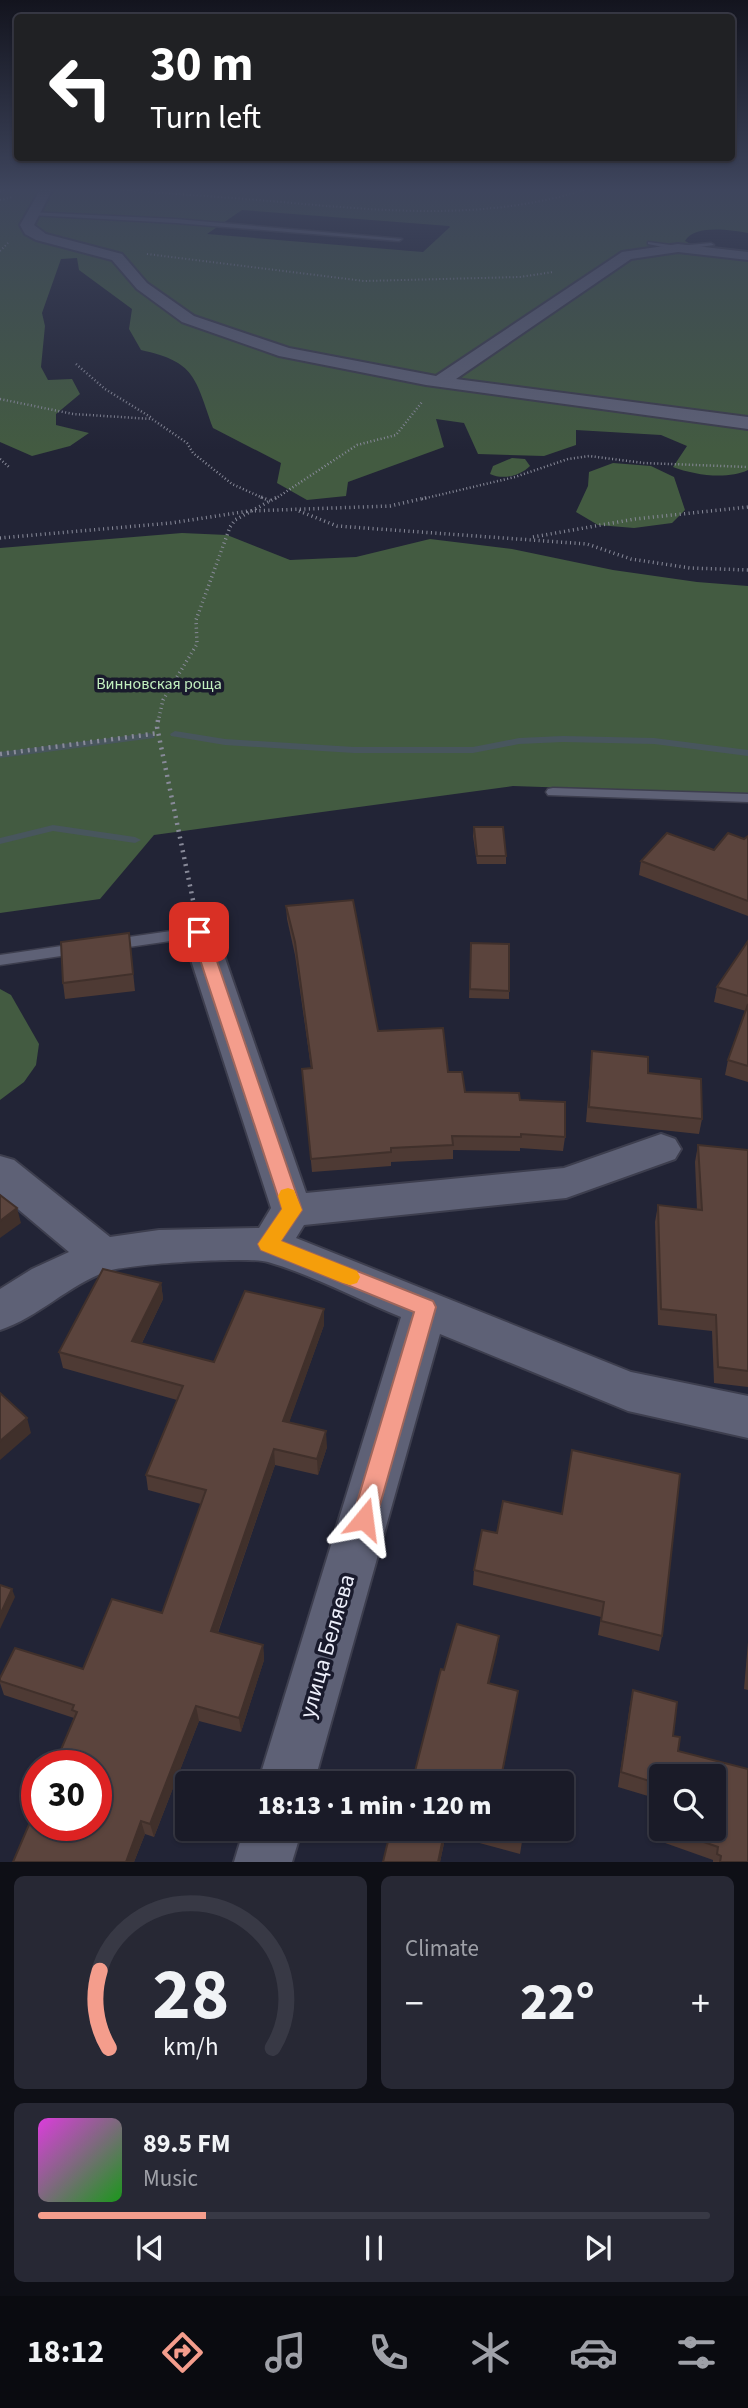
<!DOCTYPE html>
<html lang="en">
<head>
<meta charset="utf-8">
<style>
  body { margin:0; font-family:"Source Sans 3",sans-serif; background:#272834; color:#f1f3f6; height:100vh; display:flex; flex-direction:column; font-size:26px; white-space:nowrap }
  * { box-sizing:border-box; margin:0 }
  p { font-size:23px; color:#9fa1a8 }
  .icon { flex:none; width:38px; height:38px; fill:none; stroke:currentColor; stroke-width:2; stroke-linecap:round; stroke-linejoin:round }
  .map { position:relative; height:1862px; overflow:hidden }
  .details { display:flex; flex-direction:column; gap:14px; padding:14px; background:#0e0f16; flex:1 }
  .details>* { flex:none }
  .guide { position:absolute; left:14px; top:14px; width:721px; height:147px; border-radius:7px; box-shadow:0 2px 5px #0004,0 0 0 2px #383945; background:#202124; color:#fff; overflow:hidden }
  .buttons { position:absolute; left:649px; top:1764px; display:grid; gap:14px }
  .buttons a { display:grid; place-items:center; width:77px; height:77px; border-radius:7px; background:#1a1b28; box-shadow:0 2px 5px #0004,0 0 0 2px #383945; font-size:35px }
  .speed { position:absolute; left:21px; top:1750px; display:flex; gap:14px; font-size:35px; font-weight:700; text-align:center }
  .speed>* { display:grid; place-content:center; width:91px; height:91px; border-radius:50%; background:#1a1b28; box-shadow:0 2px 5px #0004,0 0 0 2px #383945; line-height:1 }
  .speed .limit { border:10px solid #d22; background:#fff; color:#111 }
  .pin { position:absolute; display:grid; place-items:center; width:60px; height:60px; color:#fff; margin:-30px; border-radius:14px; box-shadow:0 4px 10px #0006 }
  .me { position:absolute; width:77px; margin:-38px; rotate:16deg; stroke-linejoin:round; filter:drop-shadow(0 0 5px #0008) }
  .turn { display:flex; align-items:center; gap:24px; height:147px; padding:0 21px; font-size:32px }
  .turn .icon { width:91px; height:91px; stroke-width:2.5 }
  .turn b { display:block; font-size:49px; line-height:60px }
  .big { font-size:52px; font-weight:800; line-height:1.1 }
  .details .widget { flex:1; display:flex; flex-direction:column; justify-content:center; gap:10px; min-width:0; padding:0 24px; border-radius:10px; background:#272834 }
  .details .dial { align-items:center; gap:0 }
  .dial svg { height:182px; overflow:visible; fill:none; stroke:#383945; stroke-width:7; stroke-linecap:round; text-anchor:middle }
  .dial text { fill:#f1f3f6; stroke:none }
  .song { display:flex; align-items:center; gap:21px }
  .cover { width:84px; height:84px; border-radius:10px; background:linear-gradient(135deg,hsl(300 70% 55%),hsl(120 70% 35%)) }
  .played { height:7px; border-radius:4px; background:linear-gradient(90deg,#f49d8c 25%,#383945 25%) }
  .keys { display:flex; justify-content:space-around; direction:ltr }
  .heat { display:flex; justify-content:space-between; align-items:center; font-size:38px; direction:ltr }
  .details .tiles { flex:1; display:grid; gap:14px; grid-template-columns:1fr 1fr }
  .widget:last-child { grid-column:span 2 }
  .trip { position:absolute; left:175px; top:1771px; width:399px; height:70px; border-radius:7px; background:#1a1b28; box-shadow:0 2px 5px #0004,0 0 0 2px #383945; font-weight:800; line-height:70px; text-align:center }
  .tabs { display:flex; height:112px; justify-content:space-around; align-items:center; background:#0a0b10; color:#9fa1a8 }
  .tabs .icon { width:49px; height:49px }
  .tabs .selected { color:#f49d8c }
  .tabs b { font-size:32px; color:#f1f3f6 }
  .map>svg:first-child { display:block }
</style>
</head>
<body>
<div class="map">
<svg width="748" height="1862" viewBox="0 0 748 1862">
  <rect width="100%" height="100%" fill="#222436"/>
  <g fill="#435b41" fill-rule="evenodd">
    <path d="M0 190H748V233C731 230 694 224 685 241L698 248 748 252V470C727 480 694 475 673 467L687 446 661 435 576 430V445L544 456 478 454 464 423 436 419 444 447 348 482 346 496 307 500 277 483 281 463 213 428C195 378 196 362 141 350L129 329 132 309 79 270 77 258 61 259 42 313 45 326 41 367 48 380 72 379 80 394 56 414V425L89 433 70 446 32 456 0 442ZM242 210 449 226 450 227 423 252 207 234Z"/>
    <path d="M512 458 525 459 530 466C520 476 503 480 490 474L493 466Z"/>
    <path d="M613 463 651 466 674 477 685 510 672 523 634 528 598 525 576 512 588 486 589 472Z"/>
    <path d="M182 533 227 535 290 560 356 557 430 539 512 549 613 570 697 582 748 586V794L513 786 154 835 100 899 0 913V548Z"/>
    <path d="M0 989 11 995 39 1044 36 1065 24 1082 0 1100Z"/>
  </g>
  <g fill="none" stroke-linecap="round" stroke-linejoin="round">
    <g fill="#48565d" fill-rule="evenodd">
      <path d="M175 731 225 739 354 747H473L519 738 563 736 654 738 748 750V756L654 744 563 742 519 744 473 753H354L225 745 171 736 170 734Z"/>
      <path d="M150 733 155 736 154 738 0 758V752Z"/>
      <path d="M53 825 135 837 141 840 135 843 53 831 0 844V838Z"/>
    </g>
    <defs>
      <g id="lane">
        <path d="M29 212 176 219 402 239 399 241 176 223 31 215Z"/>
        <path d="M648 242 678 246 711 243 714 245 678 250 648 244Z"/>
        <path d="M553 788 748 794V802L548 795 546 792 548 789Z"/>
        <path d="M199 927 207 932 205 936 108 950 100 945 108 940Z"/>
        <path d="M82 943 90 948 88 952 0 965V955Z"/>
      </g>
      <g id="street">
        <path d="M40 190H52L34 225 46 234 122 254 147 283 194 316 289 348 436 376 622 252 678 244 748 252V260L678 252 631 259 456 379 748 417V429L426 385 279 356 182 322 137 289 112 260 36 240 25 234 20 225Z"/>
        <path d="M199 922 211 925 216 932 306 1193 564 1168 661 1134 675 1139 681 1149 675 1159 566 1198 304 1225 296 1238 631 1372 748 1396V1438L628 1411 440 1334 314 1783H258L401 1317C359 1300 310 1274 268 1262 248 1256 128 1264 108 1271 68 1285 39 1317 0 1330V1289L32 1269 69 1252 0 1194V1156L14 1160 110 1237 159 1230 259 1228 271 1208 182 932 187 925Z"/>
        <path d="M244 1829H302L292 1862H234Z"/>
      </g>
    </defs>
    <use href="#lane" stroke="#3d3e4e" stroke-width="3"/>
    <use href="#street" stroke="#3d3e4e" stroke-width="4"/>
    <g stroke="#888a99" stroke-width="2" stroke-dasharray="1 2.5" stroke-linecap="butt">
      <path d="M120 190C174 194 227 197 281 202 383 211 485 221 584 190"/>
      <path d="M0 192 5 190"/>
      <path d="M0 200 13 197"/>
      <path d="M0 251 8 243"/>
      <path d="M147 254 364 281 520 277 553 272"/>
    </g>
    <g stroke="#888a99" stroke-width="2.5" stroke-dasharray="1 2.5" stroke-linecap="butt">
      <path d="M76 364 105 389 152 418"/>
      <path d="M0 399 73 414 152 419 187 443 193 453 232 484 265 499"/>
      <path d="M0 459 9 467"/>
      <path d="M275 499 357 445 396 435 422 402"/>
      <path d="M422 499 515 477 568 459 589 456 644 463 748 467"/>
    </g>
    <g stroke="#888a99" stroke-width="3.5" stroke-dasharray="1 3.5" stroke-linecap="butt">
      <path d="M261 497 270 501"/>
      <path d="M299 511 337 526 587 544 631 559 690 568 748 570"/>
      <path d="M533 537 635 519 748 507"/>
      <path d="M0 538 171 523 249 511 390 506 429 497"/>
      <path d="M158 722 163 700 197 644 196 620 230 527 235 520 277 497"/>
    </g>
    <g stroke="#888a99" stroke-width="4.5" stroke-dasharray="2 5" stroke-linecap="butt">
      <path d="M158 720 157 727 194 905"/>
      <path d="M0 754 159 733"/>
    </g>
    <use href="#lane" fill="#5e6176" fill-rule="evenodd"/>
    <use href="#street" fill="#5e6176" fill-rule="evenodd"/>
  </g>
  <g fill="#4e3a34" fill-rule="evenodd">
    <path d="M474 827 506 856V864H477L473 836Z"/>
    <path d="M748 836V916L639 875 641 861 714 850 744 839Z"/>
    <path d="M286 906 378 1031 448 1072 465 1092 520 1100 565 1137 563 1151 520 1148V1151L453 1150V1159L391 1162V1166L312 1172 302 1069 311 1068 295 955 287 919Z"/>
    <path d="M129 933 135 991 65 999 63 983Z"/>
    <path d="M748 941V1082L725 1075 728 1060 746 1011 714 1002 717 987Z"/>
    <path d="M471 943 509 991V999L469 998Z"/>
    <path d="M592 1051 648 1073 702 1119 699 1134 586 1122Z"/>
    <path d="M698 1145 748 1150V1387L714 1383 712 1331 658 1325 655 1222 658 1205 697 1210 695 1162Z"/>
    <path d="M161 1283 163 1299 142 1343 214 1362 324 1309V1325L289 1422 327 1447 318 1475 275 1465 218 1633 263 1645 264 1660 241 1732 199 1721 154 1837 145 1834 134 1862H13L74 1718 4 1695 0 1683V1678L83 1669 162 1613 201 1504 148 1490 146 1475 177 1400 63 1368 59 1352Z"/>
    <path d="M482 1530 662 1636 659 1651 598 1635 601 1617 473 1585 474 1570Z"/>
    <path d="M748 1642V1690L744 1689Z"/>
    <path d="M633 1690 673 1736 678 1751 748 1862H713V1860L651 1838 658 1799 618 1787 630 1705ZM662 1776 714 1829H662Z"/>
    <path d="M391 1829H524L520 1854 446 1834 440 1862H383Z"/>
  </g>
  <g fill="#40302b">
    <path d="M17 1208 21 1223 0 1238V1221Z"/>
    <path d="M161 1283 163 1299 135 1357 132 1341Z"/>
    <path d="M324 1309V1325L284 1437 283 1421Z"/>
    <path d="M27 1418 31 1433 0 1460V1441Z"/>
    <path d="M326 1431 327 1447 318 1475 317 1459Z"/>
    <path d="M274 1449 275 1465 213 1646 211 1631Z"/>
    <path d="M12 1589 15 1597 0 1629V1615Z"/>
    <path d="M499 1636 497 1652 486 1698 488 1683Z"/>
    <path d="M263 1645 264 1660 241 1732 239 1718Z"/>
    <path d="M518 1691 501 1783H500Z"/>
    <path d="M196 1706 199 1721 154 1837 150 1824Z"/>
    <path d="M141 1821 145 1834 134 1862H126Z"/>
    <path d="M445 1829H446V1834L440 1862H438Z"/>
  </g>
  <g fill="#5b443d" stroke="#40302b" stroke-width="2">
    <path d="M474 827H503L506 856H477Z"/>
    <path d="M667 833 714 850 728 833 744 839 748 836V901L641 861Z"/>
    <path d="M353 900 378 1031 443 1028 448 1072H462L465 1092 519 1093 520 1100 565 1102V1137L521 1134V1137L452 1136 453 1145 391 1148V1152L311 1159 302 1069 312 1068 295 942 286 906Z"/>
    <path d="M129 933 133 974 63 983 61 942Z"/>
    <path d="M748 941V996L717 987Z"/>
    <path d="M471 943 509 944V991L470 989Z"/>
    <path d="M748 1004V1066L728 1060Z"/>
    <path d="M592 1051 648 1057V1073L701 1079 702 1119 589 1107Z"/>
    <path d="M698 1145 748 1150V1371L718 1367 716 1315 661 1309 658 1205 702 1210Z"/>
    <path d="M0 1195 17 1208 0 1221Z"/>
    <path d="M103 1269 161 1283 132 1341 214 1362 245 1291 324 1309 283 1421 326 1431 317 1459 274 1449 211 1631 263 1645 239 1718 196 1706 150 1824 141 1821 126 1862H13L37 1806V1825H96V1766H54L77 1712 72 1710 74 1705 0 1681V1678L15 1648 83 1669 112 1599 162 1613 206 1490 146 1475 183 1386 59 1352Z"/>
    <path d="M0 1393 27 1418 0 1441Z"/>
    <path d="M572 1450 680 1474 662 1636 601 1621 604 1602 474 1570 482 1530 497 1533 503 1501 562 1514Z"/>
    <path d="M0 1585 12 1589 0 1615Z"/>
    <path d="M457 1624 499 1636 488 1683 518 1691 500 1783H412L441 1669 444 1670Z"/>
    <path d="M633 1690 677 1702 673 1736 680 1737 678 1751 748 1769V1862H720L721 1856 717 1854 718 1847 667 1829H714V1776H662V1785L621 1772Z"/>
    <path d="M662 1791V1827L655 1825Z"/>
    <path d="M391 1829H445L438 1862H383Z"/>
    <path d="M480 1829H524L522 1840Z"/>
  </g>
  <linearGradient id="sky" x2="0" y2="1"><stop stop-color="#13141e"/><stop offset="0.42" stop-color="#3e455d"/><stop offset="1" stop-color="#3e455d" stop-opacity="0"/></linearGradient>
  <rect width="748" height="451" fill="url(#sky)"/>
  <path fill="#f49d8c" stroke="#9f665b" stroke-width="2" d="M199 927 207 932 302 1210 281 1241 433 1301 436 1307 376 1519 372 1527 364 1530 355 1527 352 1519 414 1312 261 1250 258 1244 282 1209 191 932Z"/>
  <path fill="#f59e0b" d="M288 1188 294 1190 302 1210 281 1241 357 1271 360 1277 357 1283 350 1285 343 1283 261 1250 258 1244 282 1209 278 1196 281 1190Z"/>
  <g text-anchor="middle" dominant-baseline="central" stroke-width="7" stroke-linejoin="round" paint-order="stroke">
    <g font-size="16" fill="#c1eebe" stroke="#191a2c">
      <text x="159" y="684">Винновская роща</text>
    </g>
    <g font-size="23" fill="#eceefa" stroke="#191a2c">
      <text transform="translate(327 1646) rotate(-74)">улица Беляева</text>
    </g>
  </g>
</svg>
<div class="buttons">
<a><svg class="icon" aria-label="search" viewBox="0 0 24 24"><circle cx="10" cy="10" r="6"/><path d="M15 15l6 6"/></svg></a>
</div>
<div class="speed"><div class="limit">30</div></div>
<div class="pin" style="left:199px;top:932px;background:#d93025"><svg class="icon" aria-label="arrive" viewBox="0 0 24 24"><path d="M6 21V4h12l-3 4 3 4H6"/></svg></div>
<svg class="me" style="left:364px;top:1519px" viewBox="-20 -20 40 40"><path d="M0-17L14 15 0 8-14 15z" fill="#f49d8c" stroke="#fff" stroke-width="4"/></svg>
<div class="trip">18:13 · 1 min · 120 m</div>
<div class="guide">
<div class="turn"><svg class="icon" aria-label="left" viewBox="0 0 24 24"><path d="M17 20v-9H6M10 6l-5 5 5 5"/></svg><div><b>30 m</b>Turn left</div></div>
</div>
</div>
<section class="details">
<div class="tiles">
<div class="widget dial"><svg viewBox="0 0 100 80">
<path d="M14 69A42 42 0 1 1 86 69"/>
<path d="M14 69A42 42 0 0 1 10 35" stroke="#f49d8c"/>
<text x="50" y="56" font-size="32" font-weight="700">28</text>
<text x="50" y="72" font-size="11">km/h</text>
</svg></div>
<div class="widget"><p>Climate</p>
<div class="heat"><a>−</a><b class="big">22°</b><a>+</a></div>
</div>
<div class="widget">
<div class="song"><i class="cover"></i><div><b>89.5 FM</b><p>Music</p></div></div>
<div class="played"></div>
<div class="keys"><svg class="icon" aria-label="previous" viewBox="0 0 24 24"><path d="M18 5L8 12l10 7zM5 5v14"/></svg><svg class="icon" aria-label="pause" viewBox="0 0 24 24"><path d="M8 5v14M16 5v14"/></svg><svg class="icon" aria-label="next" viewBox="0 0 24 24"><path d="M6 5l10 7-10 7zM19 5v14"/></svg></div>
</div>
</div>
</section>
<nav class="tabs">
<b>18:12</b>
<svg class="icon selected" aria-label="directions" viewBox="0 0 24 24"><path d="M12 3l9 9-9 9-9-9zM9 14v-3h6M13 9l2 2-2 2"/></svg>
<svg class="icon" aria-label="music" viewBox="0 0 24 24"><path d="M9 18V5l10-2v13"/><circle cx="6" cy="18" r="3"/><circle cx="16" cy="16" r="3"/></svg>
<svg class="icon" aria-label="phone" viewBox="0 0 24 24"><path d="M5 4h4l2 5-3 2q2 4 5 5l2-3 5 2v4C11 20 4 13 5 4z"/></svg>
<svg class="icon" aria-label="climate" viewBox="0 0 24 24"><path d="M12 3v18M4 7l16 10M4 17L20 7"/></svg>
<svg class="icon" aria-label="car" viewBox="0 0 24 24"><path d="M5 17H2v-5l4-1 3-4h7l3 4 3 1v5h-3M9 17h6M6 11h13"/><circle cx="7" cy="17" r="2"/><circle cx="17" cy="17" r="2"/></svg>
<svg class="icon" aria-label="filters" viewBox="0 0 24 24"><path d="M4 7h16M4 17h16"/><circle cx="9" cy="7" r="2"/><circle cx="15" cy="17" r="2"/></svg>
</nav>
</body>
</html>
